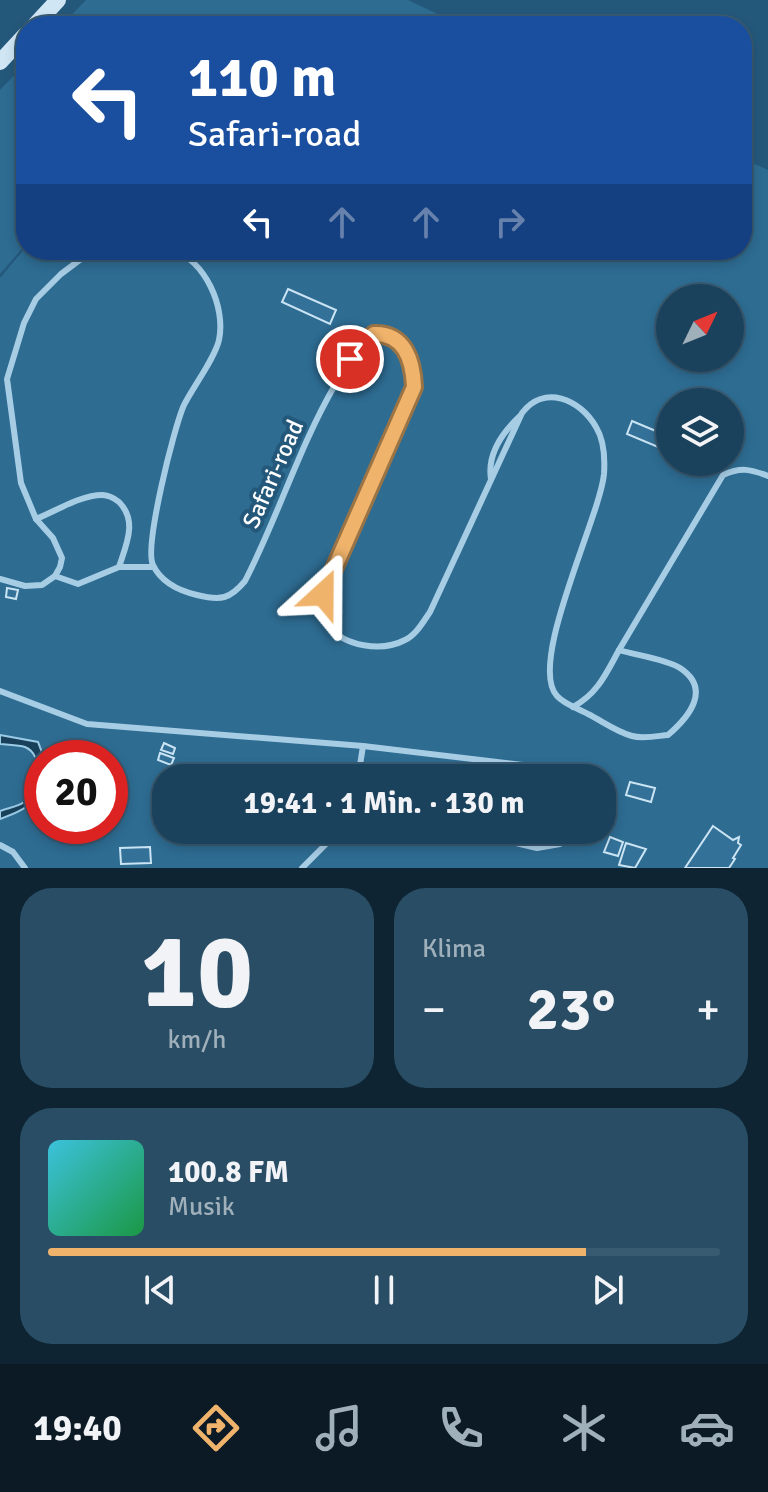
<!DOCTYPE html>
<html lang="de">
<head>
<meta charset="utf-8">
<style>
  body { margin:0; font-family:Signika,sans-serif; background:#284d65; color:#f1f3f6; height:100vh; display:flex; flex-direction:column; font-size:30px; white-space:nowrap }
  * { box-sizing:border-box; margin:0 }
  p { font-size:26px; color:#a0b0bb }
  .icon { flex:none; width:44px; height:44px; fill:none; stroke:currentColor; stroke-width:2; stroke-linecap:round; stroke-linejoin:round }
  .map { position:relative; height:868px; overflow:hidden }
  .details { display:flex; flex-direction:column; gap:20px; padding:20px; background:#0f2433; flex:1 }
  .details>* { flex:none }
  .banner { position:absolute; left:16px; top:16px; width:736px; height:244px; border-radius:32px; box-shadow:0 4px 12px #0003,0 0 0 2px #395b72; background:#1a4fa0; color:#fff; overflow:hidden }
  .needle { width:52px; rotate:47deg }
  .tools { position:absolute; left:656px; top:284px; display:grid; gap:16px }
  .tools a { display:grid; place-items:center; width:88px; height:88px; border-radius:50%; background:#1b425c; box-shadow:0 4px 12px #0003,0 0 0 2px #395b72; font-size:40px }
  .speed { position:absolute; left:24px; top:740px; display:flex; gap:16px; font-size:40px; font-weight:700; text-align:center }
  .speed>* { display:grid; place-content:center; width:104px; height:104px; border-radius:50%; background:#1b425c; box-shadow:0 4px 12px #0003,0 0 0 2px #395b72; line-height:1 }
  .speed .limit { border:12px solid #d22; background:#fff; color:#111 }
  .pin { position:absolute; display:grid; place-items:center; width:68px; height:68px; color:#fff; margin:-34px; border:4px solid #fff; border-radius:50%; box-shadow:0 2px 8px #0007 }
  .me { position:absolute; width:88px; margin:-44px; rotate:24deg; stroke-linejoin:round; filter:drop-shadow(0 0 6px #0008) }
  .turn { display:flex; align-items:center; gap:28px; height:168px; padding:0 40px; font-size:36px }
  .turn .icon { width:104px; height:104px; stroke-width:2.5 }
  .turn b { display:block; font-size:56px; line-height:68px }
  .lanes { display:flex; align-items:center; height:76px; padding:0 40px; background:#0003; justify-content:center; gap:40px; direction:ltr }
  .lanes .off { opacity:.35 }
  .big { font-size:60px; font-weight:800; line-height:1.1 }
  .details .widget { flex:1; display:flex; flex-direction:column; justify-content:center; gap:12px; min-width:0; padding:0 28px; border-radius:32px; background:#284d65 }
  .details .dial { align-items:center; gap:0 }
  .dial b { font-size:104px; line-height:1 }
  .song { display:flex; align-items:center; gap:24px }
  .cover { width:96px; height:96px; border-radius:12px; background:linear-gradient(135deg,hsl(190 70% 55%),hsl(140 70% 35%)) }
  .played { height:8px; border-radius:4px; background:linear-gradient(90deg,#efb36b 80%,#395b72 80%) }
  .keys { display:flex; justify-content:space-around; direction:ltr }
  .heat { display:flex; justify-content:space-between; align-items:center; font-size:44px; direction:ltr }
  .details .tiles { flex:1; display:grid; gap:20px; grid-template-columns:1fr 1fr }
  .widget:last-child { grid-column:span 2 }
  .trip { position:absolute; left:152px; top:764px; width:464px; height:80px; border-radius:32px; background:#1b425c; box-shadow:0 4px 12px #0003,0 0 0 2px #395b72; font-weight:800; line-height:80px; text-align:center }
  .tab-bar { display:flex; height:128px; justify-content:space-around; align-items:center; background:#0b1a25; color:#a0b0bb }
  .tab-bar .icon { width:56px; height:56px }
  .tab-bar .on { color:#efb36b }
  .tab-bar b { font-size:36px; color:#f1f3f6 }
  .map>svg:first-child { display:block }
</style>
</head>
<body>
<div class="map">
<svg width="768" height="868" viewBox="0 0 768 868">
  <rect width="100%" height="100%" fill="#24587b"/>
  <g fill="#2e6c92" fill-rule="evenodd">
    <path d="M86 0H408L463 26H61Z"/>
    <path d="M26 63V244L0 274V90Z"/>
    <path d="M742 158 768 170V868H0V278L26 247V250H742ZM670 298H730V358H670ZM670 402H730V462H670ZM42 758H110V826H42ZM166 778H602V830H166Z"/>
  </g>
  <path fill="#19405b" stroke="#9bcae5" stroke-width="2" d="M0 735 38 742 44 758H42C42 797 37 806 0 819V811C7 808 18 807 24 802 39 792 45 755 25 747 18 745 8 745 0 744Z"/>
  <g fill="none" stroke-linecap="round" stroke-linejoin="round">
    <path stroke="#9bcae5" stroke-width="5" d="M44 753 57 757"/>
  </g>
  <g fill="#347198" stroke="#cae4f4" stroke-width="2">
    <path d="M288 289 336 310 330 324 282 302Z"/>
    <path d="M632 421 670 437V452L627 434Z"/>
    <path d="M7 588 18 590 16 599 6 597Z"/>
    <path d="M164 743 175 748 173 754 161 750Z"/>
    <path d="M160 753 174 758 171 765 158 760Z"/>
    <path d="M630 782 655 788 651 802 626 795Z"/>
    <path d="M713 826 733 840 739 837 738 843 741 845 733 858 735 859 729 868H685Z"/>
    <path d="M610 837 623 842 618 856 604 852Z"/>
    <path d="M626 843 646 849 635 868 619 865Z"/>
    <path d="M150 847 151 863 121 864 120 848Z"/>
  </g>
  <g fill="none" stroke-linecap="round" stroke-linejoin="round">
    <g stroke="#a7cde5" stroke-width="6">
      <path d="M172 250C205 260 226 307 219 340 215 358 193 387 184 405 174 427 144 547 153 565 161 582 180 591 197 595 221 601 230 599 245 581 278 517 299 447 335 385 343 371 350 356 362 344 382 321 409 344 413 368 414 374 413 381 414 387L323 594C322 605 322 616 328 625 344 647 382 652 405 640 416 635 423 622 430 612L522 413C544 384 580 399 596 427 604 440 605 459 604 474 600 517 527 664 557 696 564 704 579 709 588 714 602 721 617 732 632 736 643 739 657 736 668 735 689 717 712 689 680 668 666 659 635 655 619 650L723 475C741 467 750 469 768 476"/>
      <path d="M491 479C487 454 503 432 520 416"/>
      <path d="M36 519C56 511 81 495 102 495 109 495 114 498 119 502 138 521 126 545 119 567"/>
      <path d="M55 576 78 584 119 567H153"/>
      <path d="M0 579 25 586 42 585 55 576 60 567 62 558 53 538 36 519 21 483 7 379 24 323 36 299 61 274 93 250"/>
      <path d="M0 691 87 724 363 746 557 769 577 778"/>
      <path d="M573 707C598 693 606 674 619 650"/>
      <path d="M358 778 363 746"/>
      <path d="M461 830 537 848 560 844 581 830"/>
      <path d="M0 845 13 852 25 868"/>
      <path d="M302 868 329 841 346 830"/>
    </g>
    <g stroke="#d0e6f4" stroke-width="16">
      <path d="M34 26 58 0"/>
      <path d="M0 62 26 34"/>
    </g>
  </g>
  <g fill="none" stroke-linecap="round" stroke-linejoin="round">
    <defs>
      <path id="route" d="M323 594 414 387C413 361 405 333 374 334L363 342 350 359"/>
    </defs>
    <use href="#route" stroke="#9b7446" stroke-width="20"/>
    <use href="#route" stroke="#efb36b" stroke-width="14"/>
  </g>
  <g text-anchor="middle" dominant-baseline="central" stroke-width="8" stroke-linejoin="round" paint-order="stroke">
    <g font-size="24" fill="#fff" stroke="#24587b">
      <text transform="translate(273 474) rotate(-66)">Safari-road</text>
    </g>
  </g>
</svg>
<div class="tools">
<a><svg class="needle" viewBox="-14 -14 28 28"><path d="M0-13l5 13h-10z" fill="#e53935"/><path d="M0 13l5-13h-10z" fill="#a0b0bb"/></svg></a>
<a><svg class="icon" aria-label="layers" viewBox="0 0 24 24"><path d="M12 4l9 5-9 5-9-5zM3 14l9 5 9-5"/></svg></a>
</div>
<div class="speed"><div class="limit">20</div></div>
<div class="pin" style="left:350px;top:359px;background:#d93025"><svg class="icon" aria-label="arrive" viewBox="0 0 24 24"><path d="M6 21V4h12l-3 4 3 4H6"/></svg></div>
<svg class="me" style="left:323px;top:594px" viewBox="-20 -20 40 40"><path d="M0-17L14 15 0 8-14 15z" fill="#efb36b" stroke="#fff" stroke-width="4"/></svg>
<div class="trip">19:41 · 1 Min. · 130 m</div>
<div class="banner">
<div class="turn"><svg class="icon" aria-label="left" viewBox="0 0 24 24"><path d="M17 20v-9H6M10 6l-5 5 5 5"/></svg><div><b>110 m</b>Safari-road</div></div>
<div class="lanes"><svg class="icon" aria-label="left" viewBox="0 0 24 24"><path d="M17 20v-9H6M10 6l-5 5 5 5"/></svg><svg class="icon off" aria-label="ahead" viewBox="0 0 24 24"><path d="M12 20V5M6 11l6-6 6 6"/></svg><svg class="icon off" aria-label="ahead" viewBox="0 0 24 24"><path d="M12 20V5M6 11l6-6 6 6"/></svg><svg class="icon off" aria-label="right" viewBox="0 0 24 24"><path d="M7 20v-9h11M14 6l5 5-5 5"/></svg></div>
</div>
</div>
<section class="details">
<div class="tiles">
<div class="widget dial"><b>10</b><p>km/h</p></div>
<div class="widget"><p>Klima</p>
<div class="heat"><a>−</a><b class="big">23°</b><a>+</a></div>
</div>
<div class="widget">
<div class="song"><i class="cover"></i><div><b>100.8 FM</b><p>Musik</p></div></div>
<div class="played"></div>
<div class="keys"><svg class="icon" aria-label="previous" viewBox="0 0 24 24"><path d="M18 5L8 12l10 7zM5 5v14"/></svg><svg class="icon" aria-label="pause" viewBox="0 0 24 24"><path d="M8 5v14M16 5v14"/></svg><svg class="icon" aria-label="next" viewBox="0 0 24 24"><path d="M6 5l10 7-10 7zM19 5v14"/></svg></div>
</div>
</div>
</section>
<nav class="tab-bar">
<b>19:40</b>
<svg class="icon on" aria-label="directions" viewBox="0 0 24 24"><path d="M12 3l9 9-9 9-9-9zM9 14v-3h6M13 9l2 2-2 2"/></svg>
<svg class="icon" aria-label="music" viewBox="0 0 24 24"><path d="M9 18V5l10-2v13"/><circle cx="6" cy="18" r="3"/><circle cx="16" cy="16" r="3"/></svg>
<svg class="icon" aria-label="phone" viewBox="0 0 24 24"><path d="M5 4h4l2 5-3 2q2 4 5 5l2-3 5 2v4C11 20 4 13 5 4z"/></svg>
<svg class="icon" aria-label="climate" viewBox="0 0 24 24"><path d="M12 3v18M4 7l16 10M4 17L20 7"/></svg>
<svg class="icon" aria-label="car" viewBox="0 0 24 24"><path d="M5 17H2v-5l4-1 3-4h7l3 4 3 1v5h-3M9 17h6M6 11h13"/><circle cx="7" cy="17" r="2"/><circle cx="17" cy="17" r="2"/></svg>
</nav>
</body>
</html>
